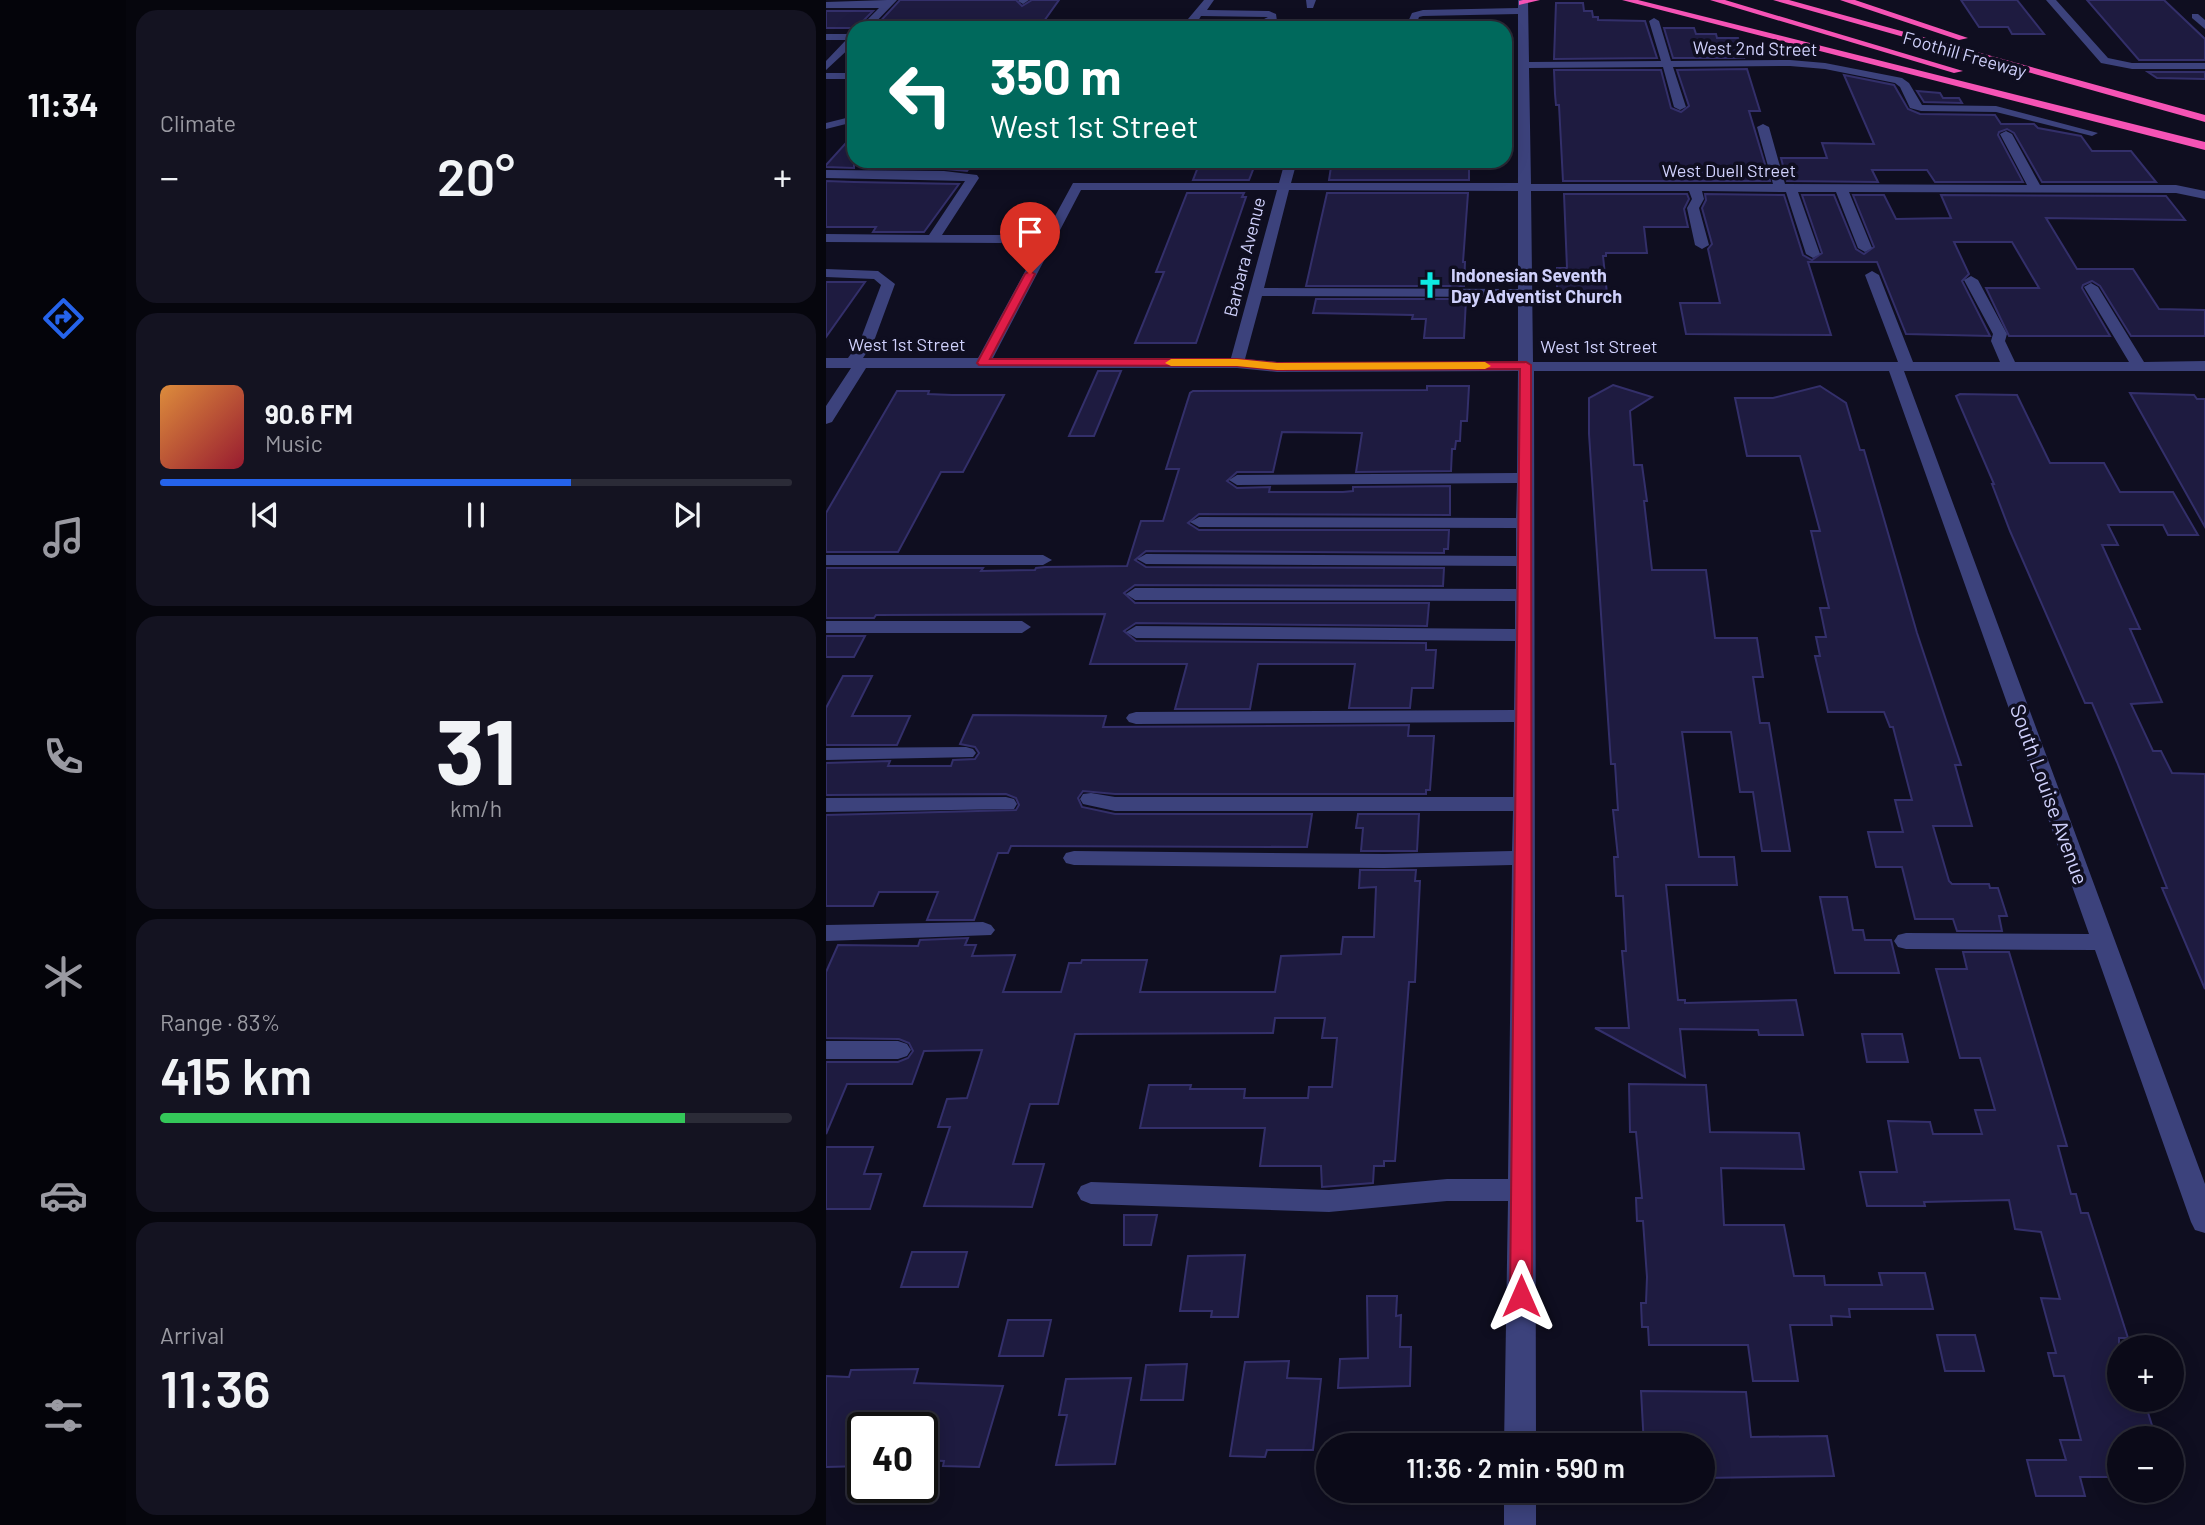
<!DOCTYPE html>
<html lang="en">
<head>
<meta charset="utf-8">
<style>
  body { margin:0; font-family:Barlow,sans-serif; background:#141321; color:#f1f3f6; height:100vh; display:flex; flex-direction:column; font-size:26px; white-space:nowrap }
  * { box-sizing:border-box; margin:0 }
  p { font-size:23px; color:#9a9aa2 }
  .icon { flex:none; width:38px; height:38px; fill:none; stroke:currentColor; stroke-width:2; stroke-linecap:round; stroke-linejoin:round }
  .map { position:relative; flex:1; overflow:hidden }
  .panel { display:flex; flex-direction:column; gap:10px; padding:10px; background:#06060d; width:700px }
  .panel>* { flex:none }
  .banner { position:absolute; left:21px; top:21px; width:665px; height:147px; border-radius:21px; box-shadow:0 4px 18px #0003,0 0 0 2px #2b2b37; background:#00695c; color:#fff; overflow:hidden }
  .buttons { position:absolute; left:1281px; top:1335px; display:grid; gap:14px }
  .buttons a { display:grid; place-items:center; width:77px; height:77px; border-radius:50%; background:#0b0a18; box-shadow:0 4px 18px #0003,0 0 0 2px #2b2b37; font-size:35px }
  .speed { position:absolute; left:21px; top:1412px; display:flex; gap:14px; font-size:35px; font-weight:700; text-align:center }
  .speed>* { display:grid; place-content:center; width:91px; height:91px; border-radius:50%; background:#0b0a18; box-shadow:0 4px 18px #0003,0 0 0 2px #2b2b37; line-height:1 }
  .speed .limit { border:4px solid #111; border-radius:10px; background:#fff; color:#111 }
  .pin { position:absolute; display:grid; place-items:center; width:60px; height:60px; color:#fff; margin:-72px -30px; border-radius:50% 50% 50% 0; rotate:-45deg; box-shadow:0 0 7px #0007 }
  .pin .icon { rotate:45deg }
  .me { position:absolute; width:77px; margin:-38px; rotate:0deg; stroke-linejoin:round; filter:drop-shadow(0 0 5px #0008) }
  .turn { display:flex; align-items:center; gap:24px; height:147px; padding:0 28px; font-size:32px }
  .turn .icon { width:91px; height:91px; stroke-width:2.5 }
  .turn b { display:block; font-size:49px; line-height:60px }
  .big { font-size:52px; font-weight:600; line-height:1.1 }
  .panel .widget { flex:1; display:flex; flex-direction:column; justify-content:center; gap:10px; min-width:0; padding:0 24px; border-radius:21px; background:#141321 }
  .panel .dial { align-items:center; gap:0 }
  .dial b { font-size:91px; line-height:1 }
  .song { display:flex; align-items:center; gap:21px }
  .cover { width:84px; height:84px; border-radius:10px; background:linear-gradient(135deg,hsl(30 70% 55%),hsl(350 70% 35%)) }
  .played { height:7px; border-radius:4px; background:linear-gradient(90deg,#2563eb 65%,#2b2b37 65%) }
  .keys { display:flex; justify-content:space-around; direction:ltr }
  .heat { display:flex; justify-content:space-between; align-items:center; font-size:38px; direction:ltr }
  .charge { height:10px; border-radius:5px; background:linear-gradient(90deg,#34c759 83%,#2b2b37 0) }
  .trip { position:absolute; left:490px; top:1433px; width:399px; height:70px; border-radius:35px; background:#0b0a18; box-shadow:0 4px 18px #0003,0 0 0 2px #2b2b37; font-weight:600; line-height:70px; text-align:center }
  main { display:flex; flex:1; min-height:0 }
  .tabs { display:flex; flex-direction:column; width:126px; justify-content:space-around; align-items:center; background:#04040a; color:#9a9aa2 }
  .tabs .icon { width:49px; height:49px }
  .tabs .on { color:#2563eb }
  .tabs b { font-size:32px; color:#f1f3f6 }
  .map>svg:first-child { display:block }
</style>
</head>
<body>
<main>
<nav class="tabs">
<b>11:34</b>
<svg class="icon on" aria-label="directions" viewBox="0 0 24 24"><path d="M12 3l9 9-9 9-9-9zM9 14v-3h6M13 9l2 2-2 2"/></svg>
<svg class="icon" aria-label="music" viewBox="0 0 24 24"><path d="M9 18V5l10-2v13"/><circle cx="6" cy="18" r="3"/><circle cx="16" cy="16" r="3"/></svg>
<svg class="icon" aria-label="phone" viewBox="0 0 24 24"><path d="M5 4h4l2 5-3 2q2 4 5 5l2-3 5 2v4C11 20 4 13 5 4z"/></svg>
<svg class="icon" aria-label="climate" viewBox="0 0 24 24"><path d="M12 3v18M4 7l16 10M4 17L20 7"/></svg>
<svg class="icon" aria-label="car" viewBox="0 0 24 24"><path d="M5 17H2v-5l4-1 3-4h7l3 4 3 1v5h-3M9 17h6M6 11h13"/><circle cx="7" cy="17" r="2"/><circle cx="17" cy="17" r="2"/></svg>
<svg class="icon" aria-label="filters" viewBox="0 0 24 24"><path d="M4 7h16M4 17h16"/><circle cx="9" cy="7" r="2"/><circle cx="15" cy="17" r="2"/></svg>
</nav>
<section class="panel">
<div class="widget"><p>Climate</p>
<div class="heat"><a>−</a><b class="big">20°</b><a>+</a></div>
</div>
<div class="widget">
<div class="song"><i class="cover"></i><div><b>90.6 FM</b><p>Music</p></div></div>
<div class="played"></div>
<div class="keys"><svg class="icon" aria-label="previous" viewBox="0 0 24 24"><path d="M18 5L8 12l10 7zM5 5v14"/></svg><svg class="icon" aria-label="pause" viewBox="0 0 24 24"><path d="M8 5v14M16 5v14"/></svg><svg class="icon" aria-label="next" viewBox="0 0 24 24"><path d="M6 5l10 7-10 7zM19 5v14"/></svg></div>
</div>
<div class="widget dial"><b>31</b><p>km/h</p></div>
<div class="widget"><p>Range · 83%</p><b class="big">415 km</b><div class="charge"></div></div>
<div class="widget"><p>Arrival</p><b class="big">11:36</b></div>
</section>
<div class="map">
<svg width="1379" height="1525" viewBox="0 0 1379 1525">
  <rect width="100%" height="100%" fill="#0f0e20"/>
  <g fill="#1e1b40" stroke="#332f6a" stroke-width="2">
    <path d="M74 0H190L196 6 206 0H233L213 28H48Z"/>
    <path d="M1135 0H1191L1218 34H1186L1182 27H1153Z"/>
    <path d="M1261 0H1338L1379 39V60H1313Z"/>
    <path d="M730 3H757L758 11H766L767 17H772V20L819 21 831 58 728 59Z"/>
    <path d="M0 11H47L30 28H0Z"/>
    <path d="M838 28H868L870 34H890L891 38H912L918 58H847Z"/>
    <path d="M921 69 934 111H923L944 181H737L733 105H730L729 94 728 70H835L845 108 855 112 863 106 851 70Z"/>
    <path d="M1322 72H1379V79L1331 78Z"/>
    <path d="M1018 75 1068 85 1082 109 1094 114 1169 115 1175 124H1208L1212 128 1255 136 1266 151H1305L1330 182H1216L1188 133 1181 129 1173 132 1172 135 1197 182H1109L1101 170H1046L1052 182 961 181 955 158H1001L996 143 1048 144Z"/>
    <path d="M1091 91 1114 93 1117 98H1133L1136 103 1098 102Z"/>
    <path d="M28 134V168L0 167V165Z"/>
    <path d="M113 161H148L141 171 108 168Z"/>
    <path d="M640 161 643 164V180H503L505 167H509V162Z"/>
    <path d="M385 162H430L423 180H367L372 167H383Z"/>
    <path d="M0 181 28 182 133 184 98 232H47L50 227H0Z"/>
    <path d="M361 193H418L416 197H420L370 343H309L338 272H330Z"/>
    <path d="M501 193H642L637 262H639L638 286H480Z"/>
    <path d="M738 194H861L863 199 858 209 862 227H818L821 253H780V256H777L782 303 752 297 731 296V268H741Z"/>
    <path d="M879 194 958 195 977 255 986 260 996 253 976 195H1008L1030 249 1038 254 1048 247 1027 195H1058L1070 219 1125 218 1115 195 1340 196 1359 220 1220 218 1251 269H1307L1333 309 1379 310V336H1305L1274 286 1266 281 1257 285 1256 288 1284 336H1183L1160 288H1213L1186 242H1128L1143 274 1136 281 1164 336 1080 334 1051 262H982L1005 335 860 334 854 303H894L882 249 886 244 876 208 880 200Z"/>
    <path d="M0 282H39L0 337Z"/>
    <path d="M490 299H640L638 338H598L600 319H586L587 315 487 313Z"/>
    <path d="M272 371H295L268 436H243Z"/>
    <path d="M787 385 826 397 804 411 808 465H816L821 501H818L826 570H880L889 638H931L937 677H927L934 723H943L964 851H936L927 792H914L905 732H856L873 857H908L911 885H840L852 1000H859V1003L970 1000 977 1035H933L932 1030 854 1029 859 1077 769 1028H803L796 951H800L797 896H790L788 857H792L787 810H792L789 764H785L763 434V398Z"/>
    <path d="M601 386H643L641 421H635L634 441H630L629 449H626L625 471 530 472 536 433 456 432 447 472H411L401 481 411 488 444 487 443 492H517L527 491V487L624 486V515L373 514 362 523 373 530H623L622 549H618V553L320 551 309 560 320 567 618 568 617 586 309 585 298 593 309 603H603L601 626 310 623 298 631 310 641 600 643V650H610L607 688H586L584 708H523L529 664H432L424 709H349L361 664H264L279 614 50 615 48 618H0V568H157L155 571 209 570 210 568 219 567 301 566 315 521H337L353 469H340L364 393 367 391 601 390Z"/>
    <path d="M994 386 1020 403 1034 450H1038L1091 633 1135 765H1129L1146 826H1107L1123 881 1126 884H1163L1164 888H1172L1181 916H1173L1176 931H1131L1127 919H1089L1076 867H1050L1042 832H1077L1069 800H1086L1067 727H1064L1058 712H1002L989 656H994L990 637H1000L994 608H1003L985 531H994L974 456H921L909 398H947Z"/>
    <path d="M71 391H103L102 394 126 395H178L137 472H115L72 552H0V513Z"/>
    <path d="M1304 393 1368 395 1371 399H1379V527Z"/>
    <path d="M1134 394 1191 395 1224 463H1278L1294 492H1347L1372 535H1342L1337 525H1282L1292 545H1276L1314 629H1304L1336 702 1305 704 1327 751H1335L1346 773 1379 774V989L1336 888H1341L1291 762 1266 703H1259L1184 531 1166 484H1168L1130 396Z"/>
    <path d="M0 636H39L28 657H0Z"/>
    <path d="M17 676H46L26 716H84L71 745H0V708Z"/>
    <path d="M147 715 280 716 277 727 583 725 582 736H608L604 790H600V794H289L257 791 252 798 256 807 289 814H486L481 847 185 846 182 853H172L148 920H101L112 892H53L47 906H0V815L190 810 193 805 190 798 180 794 0 795V763L64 761 62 766H125L127 760 149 759 153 753 149 747 134 744Z"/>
    <path d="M532 814H593L591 851H535L537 828H530Z"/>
    <path d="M534 870H590L589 881H594L589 982H583L569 1161H558V1166H548L547 1183 496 1187 495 1166H434L439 1128H314L323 1085H365L364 1089H419L418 1098H482L483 1087H506L511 1038H496L499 1018H449L447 1033 249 1034 232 1104H204L187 1164H218L206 1207 98 1206 124 1127H112L121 1099 141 1098 156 1050 98 1051 86 1084H21L0 1134V1062H72L82 1058 87 1051 83 1043 73 1039 0 1038V972L12 945 92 946 94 940 142 938 139 945H150L146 956 189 955 177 992H235L243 963H255L256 960H321L314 992H449L455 956 515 954 517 937H548L550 887 533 888Z"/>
    <path d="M994 897H1021L1027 930H1037L1039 940H1065L1073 973H1009Z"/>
    <path d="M1137 952H1183L1241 1146H1232L1245 1194H1250L1255 1213H1262L1302 1338H1293V1400H1318L1330 1438H1293V1477H1254L1259 1496H1210L1201 1460H1240L1234 1440H1255L1238 1376H1228L1222 1353H1230L1215 1298 1234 1299 1215 1232 1189 1229 1183 1200 1098 1202 1099 1206H1041L1034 1172H1071L1062 1121 1104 1122 1107 1134H1156L1149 1110H1169L1154 1058H1134L1110 969H1141Z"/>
    <path d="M1036 1034H1076L1082 1062H1041Z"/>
    <path d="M803 1084 880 1085 884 1132 973 1133 978 1169 895 1168 898 1225H958L968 1276H998L999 1285H1056L1053 1273H1099L1107 1309H1023L1024 1317 1005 1316 1006 1325H964L972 1381H927L922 1345H823L822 1327H816L815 1303H820L821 1277 817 1221H811L810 1198H816L810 1132H804Z"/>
    <path d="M0 1147H47L38 1174H55L44 1209H0Z"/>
    <path d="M298 1215H331L325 1245H298Z"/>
    <path d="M86 1252H141L132 1287H75Z"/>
    <path d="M419 1255 412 1317H385L386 1311H354L362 1256Z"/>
    <path d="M541 1296H571L570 1316 575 1315 574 1347H585L584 1386 512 1388 514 1359 542 1358Z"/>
    <path d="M182 1320H225L217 1356H173Z"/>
    <path d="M1111 1335H1149L1158 1371H1119Z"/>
    <path d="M463 1361 461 1378 495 1379 487 1450H441L439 1457 404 1456 419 1362Z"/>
    <path d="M361 1364 357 1400H315L320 1365Z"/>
    <path d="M92 1369 88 1383 177 1386 153 1467 117 1466 118 1461 96 1460 106 1428H37V1466L0 1467V1376L23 1377 25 1370Z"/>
    <path d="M305 1378 289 1464 230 1465 241 1415H233L240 1379Z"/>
    <path d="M815 1391 920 1392 925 1437 1001 1436 1008 1476 877 1478V1446H818Z"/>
  </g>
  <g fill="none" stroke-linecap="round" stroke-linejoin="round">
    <g fill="#3c427c" fill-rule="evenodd">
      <path d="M61 0H71L44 28H33L53 8H0V2Z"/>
      <path d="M203 0 197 4 192 1 193 0Z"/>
      <path d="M378 0H388L381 10 443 11 450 14 451 21 432 28 364 26 362 19ZM375 16 441 17H442L432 22 372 21Z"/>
      <path d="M480 0H490L487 8H481Z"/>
      <path d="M692 0H702L703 62 835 61 823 21 828 18 833 21 845 61 964 60 999 63 1076 78 1083 83 1096 105 1170 106 1272 133 1266 136 1170 112 1095 111 1084 108 1074 87 1069 83 999 69 964 66 847 67 860 107 854 110 848 107 837 67 703 68 705 184H947L931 127 937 124 943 127 959 184 1201 185 1174 134 1180 131 1186 134 1214 185H1350L1379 191V199L1350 193 1023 192 1046 248 1039 252 1032 248 1010 192H972L994 254 987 258 980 254 960 192 876 191 878 199 873 208 883 245 876 249 869 245 861 208 866 199 863 191H705L707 362H1072L1039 275 1046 271 1053 275 1087 362H1174L1165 341 1167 334 1138 280 1145 276 1152 280 1181 334 1179 341 1189 362H1303L1258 287 1265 283 1272 287 1318 362 1379 361V371H1078L1379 1184V1233L1369 1230 1365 1222 1269 950 1080 949 1072 947 1068 941 1072 935 1080 933 1263 934 1063 371H708L710 1446H678L682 1201H621L503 1212 265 1204 255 1200 251 1193 255 1186 265 1182 503 1190 621 1179H682L686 865 558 868 248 865 240 863 237 858 240 853 248 851 558 854 686 851 687 811H289L257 804 254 799 257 794 265 793 289 797H687L688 722 310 724 303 722 300 718 303 714 310 712 688 710 689 641 310 638 300 632 310 626 689 629V601L309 600 300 594 309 588 690 589V566L320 564 311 559 320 554 690 556V528L373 527 364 522 373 517 690 518 691 483 411 485 403 480 411 475 691 473 692 371 451 372 411 368H40L6 422 0 424V406L25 368H0V358H22L34 341 55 285 48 279 0 277V269L52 271 69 284 48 341 37 358H152L247 183H453L459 161H471L465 183H692V14L597 16 593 17 590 25 593 28 580 26 586 13 597 10 692 8ZM255 190H451L405 358H167ZM463 190 692 191V289L438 288ZM436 296 692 297V362H451L419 359Z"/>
      <path d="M1220 0H1230L1282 58 1306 63H1379V69H1306L1275 63Z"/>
      <path d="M1366 14H1372L1379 20V29L1366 18Z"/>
      <path d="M0 34H28V44L0 70V61L20 40H0Z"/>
      <rect x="0" y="73" width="28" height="6"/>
      <path d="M28 116V122L0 129V123Z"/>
      <path d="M0 170 118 171 151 175 153 178 116 235H175L182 239 175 243 0 242V234L103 235 139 181 0 178Z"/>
      <path d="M0 555H217L226 560 217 565H0Z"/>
      <path d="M0 621H196L205 627 196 633H0Z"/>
      <path d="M140 747 147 749 150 753 147 757 0 760V748Z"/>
      <path d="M180 797 188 799 191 804 188 809 0 812V798Z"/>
      <path d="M157 922 165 925 169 930 165 935 0 941V925Z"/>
      <path d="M0 1041H72L81 1044 85 1050 81 1056 72 1059H0Z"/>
      <rect x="678" y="1491" width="32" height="34"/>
    </g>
    <g fill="#f553b5" fill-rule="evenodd">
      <path d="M697 0H714L693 5V1Z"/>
      <path d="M796 0H812L1379 142V150Z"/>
      <path d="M884 0H899L1137 71 1128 73Z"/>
      <path d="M947 0H963L1379 115V122Z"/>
      <path d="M1014 0H1029L1142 38 1133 40Z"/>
    </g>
  </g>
  <path fill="#e11d48" stroke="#92132f" stroke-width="2" d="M204 271 209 274 164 359H411L451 363 700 362 705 365 706 1296 702 1302 695 1305 687 1302 684 1296 694 369 451 370 411 366 153 365 151 363 199 274Z"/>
  <path fill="#f59e0b" d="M411 359 451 363 659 362 665 366 659 369 451 370 411 366H345L339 363 345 359Z"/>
  <defs>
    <symbol id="church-bare" viewBox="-9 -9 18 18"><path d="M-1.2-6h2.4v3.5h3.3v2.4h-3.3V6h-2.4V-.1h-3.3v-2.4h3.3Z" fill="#0eeae3" stroke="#0f0e20" stroke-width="2.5" paint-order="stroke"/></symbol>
  </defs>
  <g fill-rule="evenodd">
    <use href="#church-bare" x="585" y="266" width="38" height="38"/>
  </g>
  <g text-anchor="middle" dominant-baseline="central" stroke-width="7" stroke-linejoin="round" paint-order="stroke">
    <g font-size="18" fill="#d0d1fc" stroke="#0f0e20">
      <text transform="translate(929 48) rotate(1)">West 2nd Street</text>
      <text transform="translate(1139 54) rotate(16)">Foothill Freeway</text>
      <text x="903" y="170">West Duell Street</text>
      <text transform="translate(418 257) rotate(-76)">Barbara Avenue</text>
      <text x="81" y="344">West 1st Street</text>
      <text x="773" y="346">West 1st Street</text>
    </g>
    <g font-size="18" font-weight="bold" fill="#d0d1fc" stroke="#0f0e20" text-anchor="start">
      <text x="625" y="275">Indonesian Seventh<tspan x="625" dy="21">Day Adventist Church</tspan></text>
    </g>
    <g font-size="21" fill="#d0d1fc" stroke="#0f0e20">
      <text transform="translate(1224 794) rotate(70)">South Louise Avenue</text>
    </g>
  </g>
</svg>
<div class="buttons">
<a>+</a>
<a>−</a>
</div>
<div class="speed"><div class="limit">40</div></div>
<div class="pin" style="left:204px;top:274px;background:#d93025"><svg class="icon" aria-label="arrive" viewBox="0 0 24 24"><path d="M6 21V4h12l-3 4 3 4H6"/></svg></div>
<svg class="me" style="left:695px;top:1296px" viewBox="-20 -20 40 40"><path d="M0-17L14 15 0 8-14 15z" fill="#e11d48" stroke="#fff" stroke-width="4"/></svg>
<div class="trip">11:36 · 2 min · 590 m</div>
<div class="banner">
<div class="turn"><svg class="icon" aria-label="left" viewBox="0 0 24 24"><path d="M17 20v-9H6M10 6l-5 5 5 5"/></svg><div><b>350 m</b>West 1st Street</div></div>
</div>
</div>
</main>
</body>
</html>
